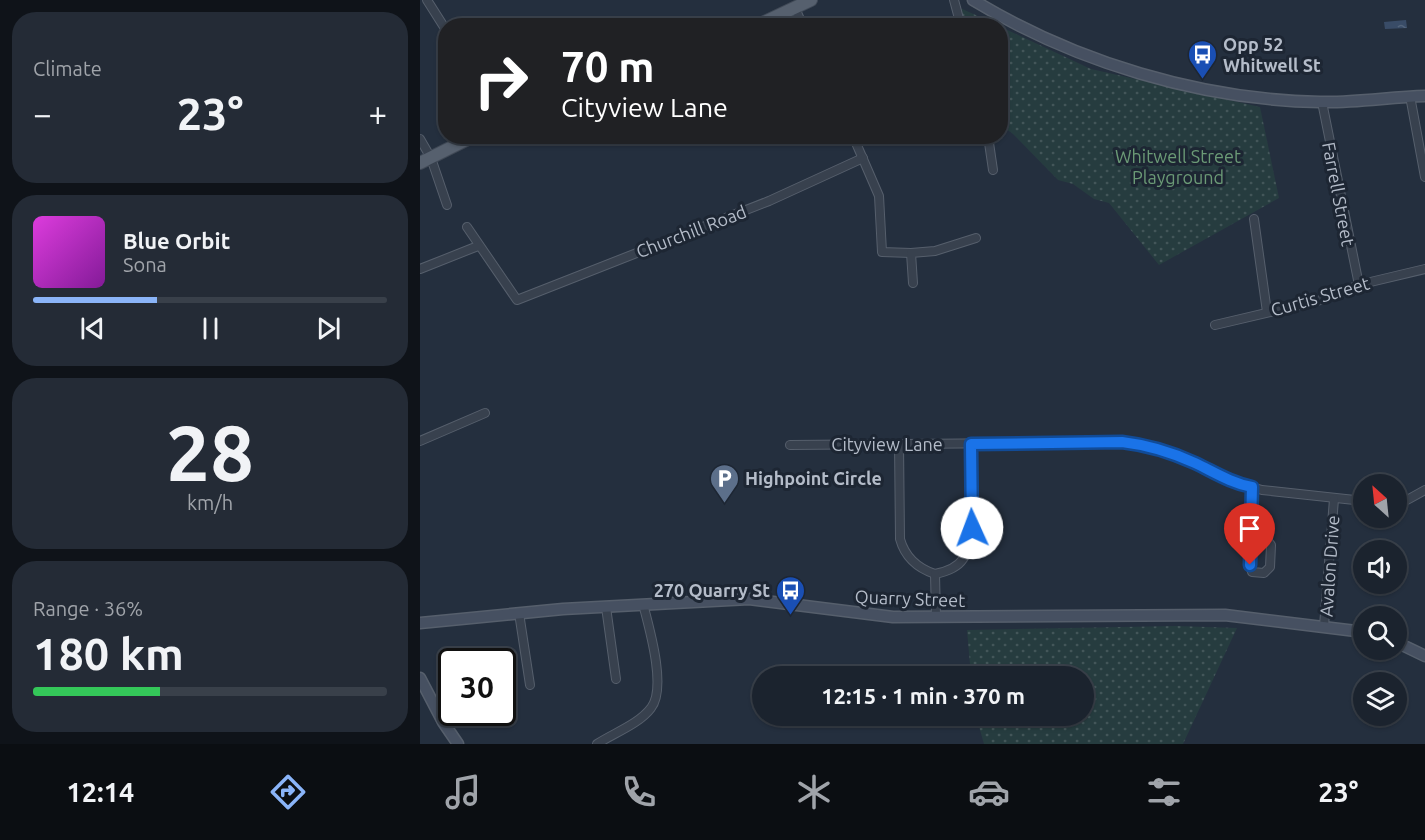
<!DOCTYPE html>
<html lang="en">
<head>
<meta charset="utf-8">
<style>
  body { margin:0; font-family:Ubuntu,sans-serif; background:#242b36; color:#f1f3f6; height:100vh; display:flex; flex-direction:column; font-size:22px; white-space:nowrap }
  * { box-sizing:border-box; margin:0 }
  p { font-size:20px; color:#a0a4aa }
  .icon { flex:none; width:33px; height:33px; fill:none; stroke:currentColor; stroke-width:2; stroke-linecap:round; stroke-linejoin:round }
  .map { position:relative; flex:1; overflow:hidden }
  .side { display:flex; flex-direction:column; gap:12px; padding:12px; background:#0f1319; width:420px }
  .side>* { flex:none }
  .banner { position:absolute; left:18px; top:18px; width:570px; height:126px; border-radius:24px; box-shadow:0 2px 4px #0004,0 0 0 2px #39404a; background:#202124; color:#fff; overflow:hidden }
  .needle { width:39px; rotate:333deg }
  .fabs { position:absolute; left:933px; top:474px; display:grid; gap:12px }
  .fabs a { display:grid; place-items:center; width:54px; height:54px; border-radius:50%; background:#1b232e; box-shadow:0 2px 4px #0004,0 0 0 2px #39404a; font-size:30px }
  .speed { position:absolute; left:18px; top:648px; display:flex; gap:12px; font-size:30px; font-weight:700; text-align:center }
  .speed>* { display:grid; place-content:center; width:78px; height:78px; border-radius:50%; background:#1b232e; box-shadow:0 2px 4px #0004,0 0 0 2px #39404a; line-height:1 }
  .speed .limit { border:3px solid #111; border-radius:9px; background:#fff; color:#111 }
  .pin { position:absolute; display:grid; place-items:center; width:51px; height:51px; color:#fff; margin:-62px -26px; border-radius:50% 50% 50% 0; rotate:-45deg; box-shadow:0 0 6px #0007 }
  .pin .icon { rotate:45deg }
  .me { position:absolute; width:66px; margin:-33px; rotate:358deg; stroke-linejoin:round; filter:drop-shadow(0 0 4px #0008) }
  .turn { display:flex; align-items:center; gap:21px; height:126px; padding:0 24px; font-size:27px }
  .turn .icon { width:78px; height:78px; stroke-width:2.5 }
  .turn b { display:block; font-size:42px; line-height:51px }
  .big { font-size:45px; font-weight:700; line-height:1.1 }
  .side .widget { flex:1; display:flex; flex-direction:column; justify-content:center; gap:9px; min-width:0; padding:0 21px; border-radius:24px; background:#242b36 }
  .side .dial { align-items:center; gap:0 }
  .dial b { font-size:78px; line-height:1 }
  .song { display:flex; align-items:center; gap:18px }
  .cover { width:72px; height:72px; border-radius:9px; background:linear-gradient(135deg,hsl(300 70% 55%),hsl(290 70% 35%)) }
  .played { height:6px; border-radius:3px; background:linear-gradient(90deg,#8ab4f8 35%,#39404a 35%) }
  .keys { display:flex; justify-content:space-around; direction:ltr }
  .heat { display:flex; justify-content:space-between; align-items:center; font-size:33px; direction:ltr }
  .charge { height:9px; border-radius:4px; background:linear-gradient(90deg,#34c759 36%,#39404a 0) }
  .trip { position:absolute; left:332px; top:666px; width:342px; height:60px; border-radius:30px; background:#1b232e; box-shadow:0 2px 4px #0004,0 0 0 2px #39404a; font-weight:700; line-height:60px; text-align:center }
  .dock { display:flex; height:96px; justify-content:space-around; align-items:center; background:#0b0e12; color:#a0a4aa }
  .dock .icon { width:42px; height:42px }
  .dock .on { color:#8ab4f8 }
  .dock b { font-size:27px; color:#f1f3f6 }
  main { display:flex; flex:1; min-height:0 }
  .map>svg:first-child { display:block }
</style>
</head>
<body>
<main>
<section class="side">
<div class="widget"><p>Climate</p>
<div class="heat"><a>−</a><b class="big">23°</b><a>+</a></div>
</div>
<div class="widget">
<div class="song"><i class="cover"></i><div><b>Blue Orbit</b><p>Sona</p></div></div>
<div class="played"></div>
<div class="keys"><svg class="icon" aria-label="previous" viewBox="0 0 24 24"><path d="M18 5L8 12l10 7zM5 5v14"/></svg><svg class="icon" aria-label="pause" viewBox="0 0 24 24"><path d="M8 5v14M16 5v14"/></svg><svg class="icon" aria-label="next" viewBox="0 0 24 24"><path d="M6 5l10 7-10 7zM19 5v14"/></svg></div>
</div>
<div class="widget dial"><b>28</b><p>km/h</p></div>
<div class="widget"><p>Range · 36%</p><b class="big">180 km</b><div class="charge"></div></div>
</section>
<div class="map">
<svg width="1005" height="744" viewBox="0 0 1005 744">
  <defs>
    <pattern id="park-dots" width="8" height="8" patternUnits="userSpaceOnUse" patternTransform="scale(1.5)"><rect width="8" height="8" fill="#263c3f"/><path d="M2 2h.1M6 6h.1" fill="none" stroke="#435659" stroke-width="1.8" stroke-linecap="round"/></pattern>
    <pattern id="water-ripples" width="26" height="14" patternUnits="userSpaceOnUse" patternTransform="scale(1.5)"><rect width="26" height="14" fill="#394c67"/><path d="M2 4q2-2 4 0t4 0M15 11q2-2 4 0t4 0" fill="none" stroke="#53647b"/></pattern>
  </defs>
  <rect width="100%" height="100%" fill="#242f3e"/>
  <g fill="url(#park-dots)">
    <path d="M540 8 578 25H545Z"/>
    <path d="M581 27 671 69 840 107 859 198 739 265 689 203 674 199 653 184 638 180 593 134 581 125Z"/>
    <path d="M756 626 817 628 763 744H564L556 716H663V676H551L547 630Z"/>
  </g>
  <path fill="url(#water-ripples)" d="M986 20 987 28 965 29 964 22Z"/>
  <g fill="none" stroke-linecap="round" stroke-linejoin="round">
    <defs>
      <g id="street">
        <path d="M7 0 26 30"/>
        <path d="M534 0 541 26"/>
        <path d="M375 8 383 26"/>
        <path d="M990 96 1005 177"/>
        <path d="M902 102 939 285"/>
        <path d="M433 136 459 196 462 252 491 253"/>
        <path d="M568 136 573 170"/>
        <path d="M0 139 11 158 27 205"/>
        <path d="M834 219 847 312"/>
        <path d="M47 227 97 300 349 201 443 158"/>
        <path d="M0 269 58 246"/>
        <path d="M493 283 491 253 515 251 556 238"/>
        <path d="M795 325 901 300 942 284 1005 269"/>
        <path d="M0 441 65 413"/>
        <path d="M479 444 480 539C485 557 497 568 515 574 525 572 537 568 543 559 557 540 551 469 551 444"/>
        <path d="M370 445 702 442 746 451 817 483 842 490 944 501"/>
        <path d="M976 501 987 500 1005 490"/>
        <path d="M831 539H846L851 545 850 567 844 573 832 572 830 565 832 487"/>
        <path d="M515 574 516 617"/>
        <path d="M186 607 196 679"/>
        <path d="M99 613 110 685"/>
        <path d="M904 626 914 499"/>
        <path d="M177 744C194 733 219 724 231 708 247 688 229 627 223 604"/>
      </g>
      <g id="secondary">
        <path d="M553 0C655 62 781 100 900 102 935 103 970 97 1005 96"/>
        <path d="M0 623 143 609 329 599 473 617 805 615 944 632"/>
        <path d="M976 642 1005 656"/>
        <path d="M0 678 23 722 38 744"/>
      </g>
      <g id="primary">
        <path d="M336 26 391 0"/>
        <path d="M0 163 54 136"/>
      </g>
    </defs>
    <use href="#street" stroke="#565f6c" stroke-width="10"/>
    <use href="#secondary" stroke="#565f6c" stroke-width="13"/>
    <use href="#primary" stroke="#414a57" stroke-width="14"/>
    <use href="#street" stroke="#38414e" stroke-width="8"/>
    <use href="#secondary" stroke="#465061" stroke-width="10"/>
    <use href="#primary" stroke="#56606e" stroke-width="12"/>
  </g>
  <g fill="none" stroke-linecap="round" stroke-linejoin="round">
    <defs>
      <path id="route" d="M552 528 551 444 702 442C728 445 751 452 775 463 794 472 811 483 832 487L830 565"/>
    </defs>
    <use href="#route" stroke="#114b97" stroke-width="15"/>
    <use href="#route" stroke="#1a73e8" stroke-width="10"/>
  </g>
  <defs>
    <symbol id="bus-pin" viewBox="-11 -11 22 30"><path d="M0 17L-7.5 6A9.5 9.5 0 1 1 7.5 6Z" fill="#1a4fb4" stroke="#1d2633"/><path d="M-5-6H5V4H4V6H2V4H-2V6H-4V4H-5ZM-3.5-4V0h7V-4ZM-3.5 1.2v1.5H-2V1.2ZM2 1.2v1.5H3.5V1.2Z" fill="#fff"/></symbol>
    <symbol id="parking-pin" viewBox="-11 -11 22 30"><path d="M0 17L-7.5 6A9.5 9.5 0 1 1 7.5 6Z" fill="#5c6f8a" stroke="#1d2633"/><path d="M-3.5-5.5H1a3.5 3.5 0 0 1 0 7H-1V5.5H-3.5ZM-1-3.4V-.6H.8a1.4 1.4 0 0 0 0-2.8Z" fill="#fff"/></symbol>
  </defs>
  <g fill-rule="evenodd">
    <use href="#bus-pin" x="766" y="38" width="33" height="45"/>
    <use href="#parking-pin" x="288" y="462" width="33" height="45"/>
    <use href="#bus-pin" x="354" y="574" width="33" height="45"/>
  </g>
  <g text-anchor="middle" dominant-baseline="central" stroke-width="6" stroke-linejoin="round" paint-order="stroke">
    <g font-size="18" font-weight="bold" fill="#b4bcc9" stroke="#1d2633" text-anchor="start">
      <text x="803" y="44">Opp 52<tspan x="803" dy="21">Whitwell St</tspan></text>
      <text x="325" y="478">Highpoint Circle</text>
      <text x="350" y="590" text-anchor="end">270 Quarry St</text>
    </g>
    <g font-size="18" fill="#6b9a76" stroke="#1d2633">
      <text x="758" y="156">Whitwell Street<tspan x="758" dy="21">Playground</tspan></text>
    </g>
    <g font-size="18" fill="#b4bcc9" stroke="#1d2633">
      <text transform="translate(919 194) rotate(79)">Farrell Street</text>
      <text transform="translate(271 231) rotate(-21)">Churchill Road</text>
      <text transform="translate(900 296) rotate(-16)">Curtis Street</text>
      <text x="467" y="444">Cityview Lane</text>
      <text transform="translate(909 566) rotate(-86)">Avalon Drive</text>
      <text transform="translate(490 598) rotate(2)">Quarry Street</text>
    </g>
  </g>
</svg>
<div class="fabs">
<a><svg class="needle" viewBox="-14 -14 28 28"><path d="M0-13l5 13h-10z" fill="#e53935"/><path d="M0 13l5-13h-10z" fill="#a0a4aa"/></svg></a>
<a><svg class="icon" aria-label="sound" viewBox="0 0 24 24"><path d="M4 9h4l5-4v14l-5-4H4zM17 9q2 3 0 6"/></svg></a>
<a><svg class="icon" aria-label="search" viewBox="0 0 24 24"><circle cx="10" cy="10" r="6"/><path d="M15 15l6 6"/></svg></a>
<a><svg class="icon" aria-label="layers" viewBox="0 0 24 24"><path d="M12 4l9 5-9 5-9-5zM3 14l9 5 9-5"/></svg></a>
</div>
<div class="speed"><div class="limit">30</div></div>
<div class="pin" style="left:830px;top:565px;background:#d93025"><svg class="icon" aria-label="arrive" viewBox="0 0 24 24"><path d="M6 21V4h12l-3 4 3 4H6"/></svg></div>
<svg class="me" style="left:552px;top:528px" viewBox="-20 -20 40 40"><circle r="19" fill="#fff"/><path d="M0-13L10 11 0 6-10 11z" fill="#1a73e8"/></svg>
<div class="trip">12:15 · 1 min · 370 m</div>
<div class="banner">
<div class="turn"><svg class="icon" aria-label="right" viewBox="0 0 24 24"><path d="M7 20v-9h11M14 6l5 5-5 5"/></svg><div><b>70 m</b>Cityview Lane</div></div>
</div>
</div>
</main>
<nav class="dock">
<b>12:14</b>
<svg class="icon on" aria-label="directions" viewBox="0 0 24 24"><path d="M12 3l9 9-9 9-9-9zM9 14v-3h6M13 9l2 2-2 2"/></svg>
<svg class="icon" aria-label="music" viewBox="0 0 24 24"><path d="M9 18V5l10-2v13"/><circle cx="6" cy="18" r="3"/><circle cx="16" cy="16" r="3"/></svg>
<svg class="icon" aria-label="phone" viewBox="0 0 24 24"><path d="M5 4h4l2 5-3 2q2 4 5 5l2-3 5 2v4C11 20 4 13 5 4z"/></svg>
<svg class="icon" aria-label="climate" viewBox="0 0 24 24"><path d="M12 3v18M4 7l16 10M4 17L20 7"/></svg>
<svg class="icon" aria-label="car" viewBox="0 0 24 24"><path d="M5 17H2v-5l4-1 3-4h7l3 4 3 1v5h-3M9 17h6M6 11h13"/><circle cx="7" cy="17" r="2"/><circle cx="17" cy="17" r="2"/></svg>
<svg class="icon" aria-label="filters" viewBox="0 0 24 24"><path d="M4 7h16M4 17h16"/><circle cx="9" cy="7" r="2"/><circle cx="15" cy="17" r="2"/></svg>
<b>23°</b>
</nav>
</body>
</html>
